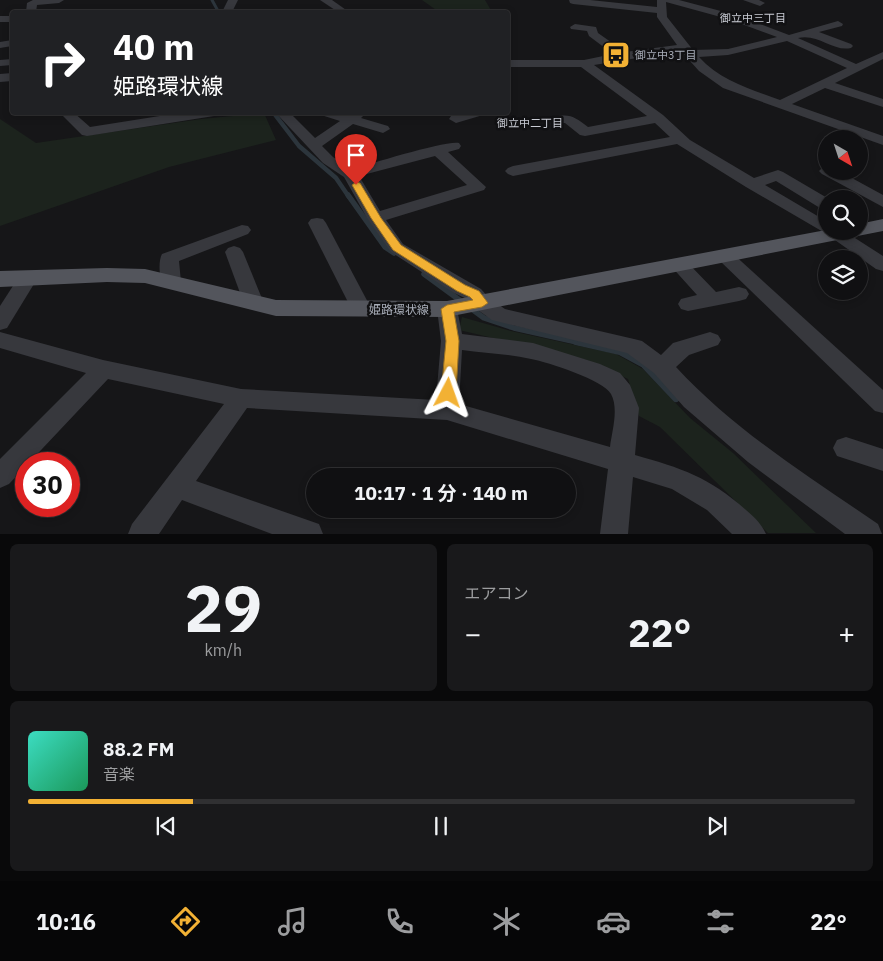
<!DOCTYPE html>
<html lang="ja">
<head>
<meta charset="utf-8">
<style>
  body { margin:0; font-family:"IBM Plex Sans","Noto Sans JP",sans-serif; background:#19191b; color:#f1f3f6; height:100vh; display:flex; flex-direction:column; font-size:19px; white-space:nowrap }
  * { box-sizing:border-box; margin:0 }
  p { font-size:16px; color:#9c9d9f }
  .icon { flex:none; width:28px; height:28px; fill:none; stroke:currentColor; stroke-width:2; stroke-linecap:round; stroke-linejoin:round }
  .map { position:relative; height:534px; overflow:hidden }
  .side { display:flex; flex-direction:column; gap:10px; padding:10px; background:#09090a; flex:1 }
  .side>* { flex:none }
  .top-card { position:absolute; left:10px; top:10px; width:500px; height:105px; border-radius:5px; box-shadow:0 2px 8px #0003,0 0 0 1px #303032; background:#202124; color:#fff; overflow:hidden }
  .needle { width:32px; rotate:141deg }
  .tools { position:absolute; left:818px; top:130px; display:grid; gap:10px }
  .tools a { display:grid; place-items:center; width:50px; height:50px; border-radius:50%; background:#101012; box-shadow:0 2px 8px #0003,0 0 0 1px #303032; font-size:25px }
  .speed { position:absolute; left:15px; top:452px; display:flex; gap:10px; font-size:25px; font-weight:700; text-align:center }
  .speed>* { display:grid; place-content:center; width:65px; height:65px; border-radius:50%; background:#101012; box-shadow:0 2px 8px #0003,0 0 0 1px #303032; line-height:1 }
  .speed .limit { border:8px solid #d22; background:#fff; color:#111 }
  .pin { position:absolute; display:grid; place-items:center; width:42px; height:42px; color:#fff; margin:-51px -21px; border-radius:50% 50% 50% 0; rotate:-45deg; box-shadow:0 0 5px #0007 }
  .pin .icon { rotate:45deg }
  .me { position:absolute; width:55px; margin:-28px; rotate:4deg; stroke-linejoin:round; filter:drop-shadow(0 0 4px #0008) }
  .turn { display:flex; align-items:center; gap:18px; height:105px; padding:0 20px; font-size:22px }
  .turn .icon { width:65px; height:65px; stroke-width:2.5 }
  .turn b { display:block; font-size:35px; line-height:42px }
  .big { font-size:38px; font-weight:700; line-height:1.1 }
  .side .tile { flex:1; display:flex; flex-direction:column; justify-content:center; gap:8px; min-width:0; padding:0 18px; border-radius:8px; background:#19191b }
  .side .dial { align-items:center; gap:0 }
  .dial b { font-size:65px; line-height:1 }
  .song { display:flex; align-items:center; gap:15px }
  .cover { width:60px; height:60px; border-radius:8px; background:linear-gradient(135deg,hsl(170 70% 55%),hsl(150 70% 35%)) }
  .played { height:5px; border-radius:2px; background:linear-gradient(90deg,#f2b134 20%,#303032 20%) }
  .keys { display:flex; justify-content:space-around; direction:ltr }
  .heat { display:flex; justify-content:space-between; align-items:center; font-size:28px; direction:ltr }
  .side .tiles { flex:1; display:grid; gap:10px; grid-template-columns:1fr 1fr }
  .tile:last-child { grid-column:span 2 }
  .trip { position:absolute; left:306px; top:468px; width:270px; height:50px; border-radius:25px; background:#101012; box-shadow:0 2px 8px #0003,0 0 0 1px #303032; font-weight:700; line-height:50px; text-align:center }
  .dock { display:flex; height:80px; justify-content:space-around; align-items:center; background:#060607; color:#9c9d9f }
  .dock .icon { width:35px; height:35px }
  .dock .on { color:#f2b134 }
  .dock b { font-size:22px; color:#f1f3f6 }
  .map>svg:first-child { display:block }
</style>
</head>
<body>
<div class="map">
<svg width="883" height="534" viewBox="0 0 883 534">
  <rect width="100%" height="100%" fill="#161618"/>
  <g fill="#1c231d">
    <path d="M422 0H485L492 12H439Z"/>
    <path d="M264 113 276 140 169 167 0 226V119L36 143 201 119Z"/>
    <path d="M462 317 511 331 616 354 643 369 690 418 733 453 816 533H768L660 427 639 416 628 379 587 360 459 330Z"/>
  </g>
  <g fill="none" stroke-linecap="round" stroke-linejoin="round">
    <path stroke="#2c353c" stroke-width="3" d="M212 0 218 11"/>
    <path stroke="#2c353c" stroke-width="4.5" d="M273 112 299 146 336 178 349 197"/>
    <g stroke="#2c353c" stroke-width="5.5">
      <path d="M348 195 385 247 394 253"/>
      <path d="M424 274 484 318 514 328 581 343"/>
    </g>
    <path stroke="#2c353c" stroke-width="8" d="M576 341 620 351 644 364 676 398"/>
    <g fill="#37383d" fill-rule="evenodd">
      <path d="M33 0H64L59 3 37 5 36 12H26L27 3Z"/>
      <path d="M228 0H238L232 12H222Z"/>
      <path d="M320 0H332L349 12H338Z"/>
      <path d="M569 0H590L657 7V0H679L736 15 789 35 838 21 843 24 842 26 819 32 851 44 853 46 851 48C833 52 818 33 798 38L856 64 883 52V59L835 83 883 99V107L825 88 792 104 883 136V145L723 88 699 71 681 51 594 65 663 115 690 140 754 178 778 170 783 172 829 199H826V209L820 208 776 181 765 185 826 221V231H844L883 256V271L876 269 825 233 746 187 677 144 513 176 508 174 505 171 508 168 513 166 670 137 655 123 585 136 580 135 565 123H555L553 120 555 117C570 113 576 118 588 127L647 116 581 67H508V60H584L613 54 589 36 587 31 571 29 570 27 575 24 596 27 598 33 625 52 677 45 657 17V13L573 4 570 3ZM666 2 728 19 777 37 728 49 693 50 667 17ZM787 41 847 68 780 100C750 89 721 81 699 57L728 55Z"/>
      <path d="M743 0H759L765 3 760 6Z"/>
      <path d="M115 9H174L179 12H110Z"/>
      <rect x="0" y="16" width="12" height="6"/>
      <path d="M12 40V46L0 48V42Z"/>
      <path d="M12 59V65L0 66V60Z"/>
      <path d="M12 73V81L0 82V74Z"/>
      <path d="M59 112H73L90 127 185 112H220L214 116 87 136 82 135Z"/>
      <path d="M275 112H289L315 138 340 121 321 115 320 112H342L349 115 352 112H362L364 115 361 118 388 126 390 129 383 133 353 124 322 146 333 157 352 169C371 164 446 140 459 143L461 146 459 149 448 152 486 187 484 190 386 220 403 244 481 289 489 298 505 309 634 339 642 341 661 355 673 343 710 332 718 335 721 340 718 345 689 355 676 367C734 430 808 476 878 524L882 534H845L748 462 684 407 654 373 627 353 492 320 475 308 467 299 454 293 391 252 367 218 344 177 323 163ZM435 156 467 185 380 211 359 176Z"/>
      <path d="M463 112H484L483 115 456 123 449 119 451 116Z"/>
      <path d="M826 167V171H839L883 195V207L822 174 819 171 822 168Z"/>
      <path d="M317 218 323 219 326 223 371 308 368 313 361 315 354 313 351 308 308 223 311 219Z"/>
      <path d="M242 225 248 226 251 230 248 234 179 261 181 282 178 287 171 288 164 287C159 279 158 261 162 254Z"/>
      <path d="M234 246 240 248 243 252 263 301 260 306 253 308 246 306 243 301 225 252 228 248Z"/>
      <path d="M725 250 731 252 883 390V413L875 411 719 260 716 256 719 252Z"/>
      <path d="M679 259 686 261 716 292 739 287 746 289 749 294 746 299 739 301 688 311 681 309 678 304 681 299 697 295 670 265 672 261Z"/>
      <path d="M27 273 34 275 37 279 7 328 0 330V306L20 275Z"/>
      <path d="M447 302 454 304 457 309 462 334 533 343 600 364 620 373 630 385 639 408 635 455C681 468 709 477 746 510 754 517 761 523 766 534H732L707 510 672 489 633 477 628 534H600L608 469 447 420 247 408 196 481 319 524 323 534H272L182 500 159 534H128L132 524 224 404 108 379 9 484 0 488V459L86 373 0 348V332L103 360 241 389 436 400 441 341 437 309 440 304ZM462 350C485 353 509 354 531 359 548 362 603 380 611 394 619 409 612 431 610 447L459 404Z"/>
      <path d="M846 437 883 449V471L837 456 833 448 837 440Z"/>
    </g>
    <path fill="#53555c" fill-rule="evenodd" d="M883 219V231L447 317 276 316 145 283 107 282 0 287V271L107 268 145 269 276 300 447 301 826 230 859 231V224Z"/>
  </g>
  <path fill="#f2b134" stroke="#9d7322" d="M356 182 360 183 381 218 401 245 465 285 479 291 488 303 482 307 454 312 459 341 456 393 453 397 448 398 444 397 441 393 446 341 441 309 447 305 473 300 470 297 457 291 393 250 371 218 352 185Z"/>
  <defs>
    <symbol id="bus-square" viewBox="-11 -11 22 22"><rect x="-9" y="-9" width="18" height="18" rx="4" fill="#f2b134" stroke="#111113"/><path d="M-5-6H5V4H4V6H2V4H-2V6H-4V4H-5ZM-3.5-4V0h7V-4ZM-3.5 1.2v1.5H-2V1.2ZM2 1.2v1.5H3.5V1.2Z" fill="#111"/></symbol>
  </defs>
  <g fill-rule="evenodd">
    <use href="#bus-square" x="600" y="39" width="32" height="32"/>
  </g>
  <g text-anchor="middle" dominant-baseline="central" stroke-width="5" stroke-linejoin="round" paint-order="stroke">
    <g font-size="11" fill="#c9ccd4" stroke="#111113">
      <text x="753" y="18">御立中三丁目</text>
      <text x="530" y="123">御立中二丁目</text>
    </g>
    <g font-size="11" fill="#a8adb8" stroke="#111113" text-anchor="start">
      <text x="635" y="55">御立中3丁目</text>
    </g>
    <g font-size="12" fill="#a8adb8" stroke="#111113">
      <text x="399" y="309">姫路環状線</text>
    </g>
  </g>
</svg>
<div class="tools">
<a><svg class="needle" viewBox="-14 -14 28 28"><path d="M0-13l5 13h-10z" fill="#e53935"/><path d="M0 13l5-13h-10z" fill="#9c9d9f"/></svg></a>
<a><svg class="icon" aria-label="search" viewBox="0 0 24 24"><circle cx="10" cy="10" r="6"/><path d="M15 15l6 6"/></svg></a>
<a><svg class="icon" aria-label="layers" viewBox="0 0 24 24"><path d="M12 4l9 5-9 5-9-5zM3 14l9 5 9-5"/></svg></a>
</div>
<div class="speed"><div class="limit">30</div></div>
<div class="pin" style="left:356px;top:185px;background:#d93025"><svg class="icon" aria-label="arrive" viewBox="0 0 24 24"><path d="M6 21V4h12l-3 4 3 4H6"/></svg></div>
<svg class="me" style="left:448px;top:393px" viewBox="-20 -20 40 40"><path d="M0-17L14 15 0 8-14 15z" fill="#f2b134" stroke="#fff" stroke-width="4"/></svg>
<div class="trip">10:17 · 1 分 · 140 m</div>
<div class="top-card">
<div class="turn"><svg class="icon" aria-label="right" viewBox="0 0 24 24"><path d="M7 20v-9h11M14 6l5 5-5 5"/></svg><div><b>40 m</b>姫路環状線</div></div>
</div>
</div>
<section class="side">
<div class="tiles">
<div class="tile dial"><b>29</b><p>km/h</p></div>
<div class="tile"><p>エアコン</p>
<div class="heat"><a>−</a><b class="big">22°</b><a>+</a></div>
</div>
<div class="tile">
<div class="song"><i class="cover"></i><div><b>88.2 FM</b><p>音楽</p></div></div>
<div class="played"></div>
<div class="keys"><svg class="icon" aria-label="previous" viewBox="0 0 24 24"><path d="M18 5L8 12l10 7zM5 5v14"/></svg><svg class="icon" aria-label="pause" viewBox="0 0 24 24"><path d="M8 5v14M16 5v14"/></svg><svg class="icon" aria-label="next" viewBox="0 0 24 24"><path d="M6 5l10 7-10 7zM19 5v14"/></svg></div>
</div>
</div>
</section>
<nav class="dock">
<b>10:16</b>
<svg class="icon on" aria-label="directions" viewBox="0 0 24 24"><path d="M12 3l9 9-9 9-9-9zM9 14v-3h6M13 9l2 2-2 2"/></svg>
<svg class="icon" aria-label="music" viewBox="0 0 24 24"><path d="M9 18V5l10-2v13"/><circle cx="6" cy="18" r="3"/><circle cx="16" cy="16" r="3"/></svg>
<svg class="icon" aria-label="phone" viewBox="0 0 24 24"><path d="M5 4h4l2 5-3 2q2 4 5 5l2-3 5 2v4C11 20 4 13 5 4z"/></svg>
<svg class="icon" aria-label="climate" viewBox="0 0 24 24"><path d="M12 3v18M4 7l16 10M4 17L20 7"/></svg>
<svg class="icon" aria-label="car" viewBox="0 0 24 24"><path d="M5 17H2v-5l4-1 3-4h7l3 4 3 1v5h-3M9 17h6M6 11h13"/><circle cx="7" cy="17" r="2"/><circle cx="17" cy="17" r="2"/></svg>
<svg class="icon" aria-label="filters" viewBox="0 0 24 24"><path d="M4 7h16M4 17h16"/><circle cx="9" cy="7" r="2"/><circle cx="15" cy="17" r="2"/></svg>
<b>22°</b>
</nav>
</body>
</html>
